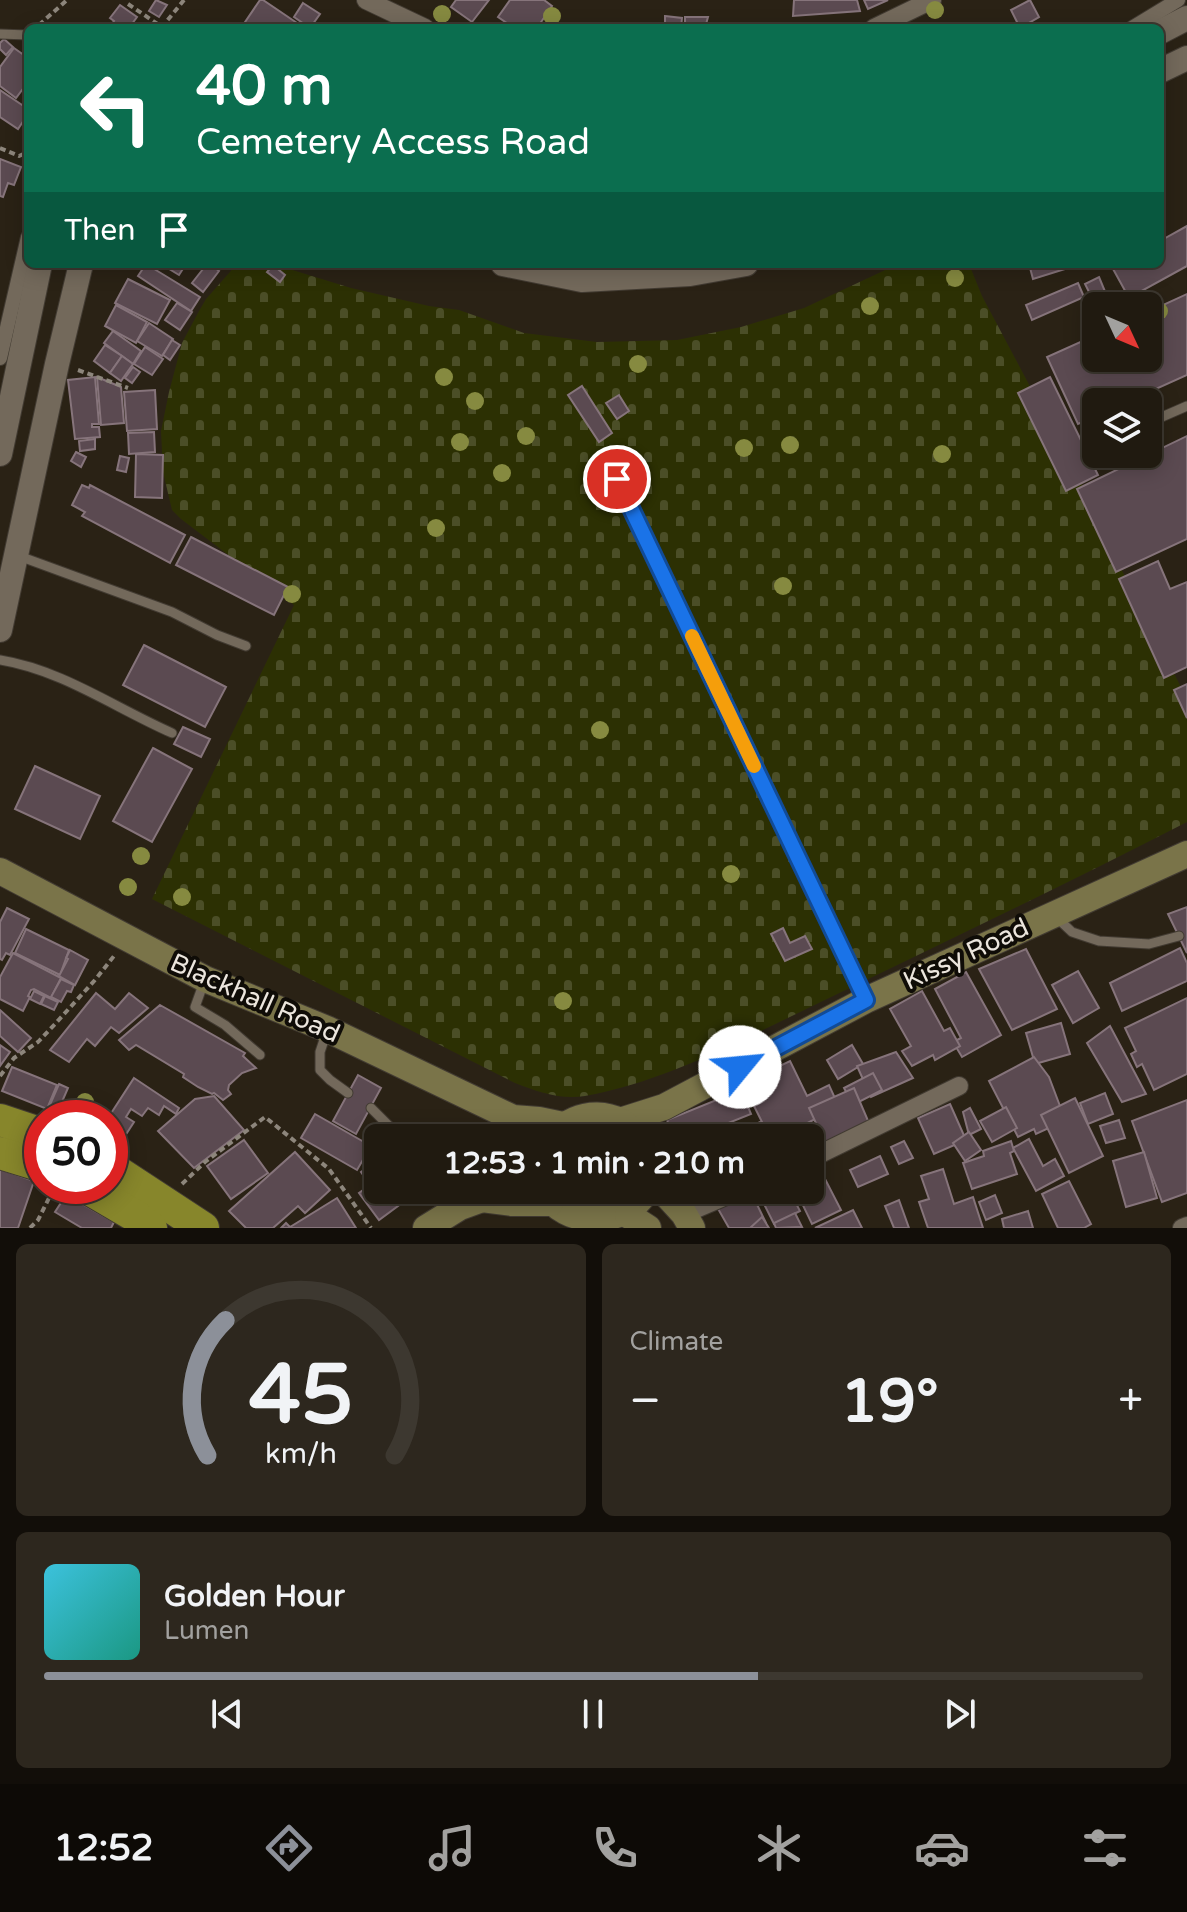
<!DOCTYPE html>
<html lang="en">
<head>
<meta charset="utf-8">
<style>
  body { margin:0; font-family:"Varela Round",sans-serif; background:#2d271e; color:#f1f3f6; height:100vh; display:flex; flex-direction:column; font-size:30px; white-space:nowrap }
  * { box-sizing:border-box; margin:0 }
  p { font-size:26px; color:#a2a19f }
  .icon { flex:none; width:44px; height:44px; fill:none; stroke:currentColor; stroke-width:2; stroke-linecap:round; stroke-linejoin:round }
  .map { position:relative; height:1228px; overflow:hidden }
  .sheet { display:flex; flex-direction:column; gap:16px; padding:16px; background:#120e09; flex:1 }
  .sheet>* { flex:none }
  .guide { position:absolute; left:24px; top:24px; width:1140px; height:244px; border-radius:12px; box-shadow:0 4px 20px #0003,0 0 0 2px #3d3830; background:#0b6e4f; color:#fff; overflow:hidden }
  .needle { width:52px; rotate:134deg }
  .buttons { position:absolute; left:1082px; top:292px; display:grid; gap:16px }
  .buttons a { display:grid; place-items:center; width:80px; height:80px; border-radius:12px; background:#201a10; box-shadow:0 4px 20px #0003,0 0 0 2px #3d3830; font-size:40px }
  .speed { position:absolute; left:24px; top:1100px; display:flex; gap:16px; font-size:40px; font-weight:700; text-align:center }
  .speed>* { display:grid; place-content:center; width:104px; height:104px; border-radius:50%; background:#201a10; box-shadow:0 4px 20px #0003,0 0 0 2px #3d3830; line-height:1 }
  .speed .limit { border:12px solid #d22; background:#fff; color:#111 }
  .pin { position:absolute; display:grid; place-items:center; width:68px; height:68px; color:#fff; margin:-34px; border:4px solid #fff; border-radius:50%; box-shadow:0 2px 8px #0007 }
  .me { position:absolute; width:88px; margin:-44px; rotate:62deg; stroke-linejoin:round; filter:drop-shadow(0 0 6px #0008) }
  .turn { display:flex; align-items:center; gap:28px; height:168px; padding:0 40px; font-size:36px }
  .turn .icon { width:104px; height:104px; stroke-width:2.5 }
  .turn b { display:block; font-size:56px; line-height:68px }
  .then { display:flex; align-items:center; height:76px; padding:0 40px; background:#0003; gap:16px; font-size:30px }
  .big { font-size:60px; font-weight:700; line-height:1.1 }
  .sheet .tile { flex:1; display:flex; flex-direction:column; justify-content:center; gap:12px; min-width:0; padding:0 28px; border-radius:12px; background:#2d271e }
  .sheet .dial { align-items:center; gap:0 }
  .dial svg { height:208px; overflow:visible; fill:none; stroke:#3d3830; stroke-width:7; stroke-linecap:round; text-anchor:middle }
  .dial text { fill:#f1f3f6; stroke:none }
  .song { display:flex; align-items:center; gap:24px }
  .cover { width:96px; height:96px; border-radius:12px; background:linear-gradient(135deg,hsl(190 70% 55%),hsl(170 70% 35%)) }
  .played { height:8px; border-radius:4px; background:linear-gradient(90deg,#8c9099 65%,#3d3830 65%) }
  .keys { display:flex; justify-content:space-around; direction:ltr }
  .heat { display:flex; justify-content:space-between; align-items:center; font-size:44px; direction:ltr }
  .sheet .tiles { flex:1; display:grid; gap:16px; grid-template-columns:1fr 1fr }
  .tile:last-child { grid-column:span 2 }
  .trip { position:absolute; left:364px; top:1124px; width:460px; height:80px; border-radius:12px; background:#201a10; box-shadow:0 4px 20px #0003,0 0 0 2px #3d3830; font-weight:700; line-height:80px; text-align:center }
  .menu { display:flex; height:128px; justify-content:space-around; align-items:center; background:#0d0a06; color:#a2a19f }
  .menu .icon { width:56px; height:56px }
  .menu .selected { color:#8c9099 }
  .menu b { font-size:36px; color:#f1f3f6 }
  .map>svg:first-child { display:block }
</style>
</head>
<body>
<div class="map">
<svg width="1187" height="1228" viewBox="0 0 1187 1228">
  <defs>
    <pattern id="grass-tufts" width="24" height="20" patternUnits="userSpaceOnUse" patternTransform="scale(2)"><rect width="24" height="20" fill="#2c3003"/><path d="M3 7l-1-3M5 7V3M7 7l1-3M15 17l-1-3M17 17v-4M19 17l1-3" fill="none" stroke="#4b4e27"/></pattern>
    <pattern id="cemetery-stones" width="16" height="16" patternUnits="userSpaceOnUse" patternTransform="scale(2)"><rect width="16" height="16" fill="#2c3003"/><path d="M2 7V4a2 2 0 0 1 4 0v3zM10 15v-3a2 2 0 0 1 4 0v3z" fill="#4b4e27"/></pattern>
  </defs>
  <rect width="100%" height="100%" fill="#2a2215"/>
  <path fill="url(#grass-tufts)" d="M560 1190H630C614 1217 577 1215 560 1190Z"/>
  <path fill="url(#cemetery-stones)" d="M237 264H273L351 288 429 306 459 310 524 333 597 342 677 340 741 327 804 308 898 264H969L982 296 1098 514 1102 531 1187 699V822C1068 883 948 941 827 999 749 1036 671 1080 585 1096 561 1100 538 1092 515 1083L152 899 294 605 181 519 172 510 163 472 161 431 169 392 182 343 199 311 206 299Z"/>
  <g fill="#5b4a51" stroke="#86747b" stroke-width="2">
    <path d="M156 0 167 5 159 17 149 11Z"/>
    <path d="M260 0H263L297 23 294 28H241Z"/>
    <path d="M456 0H489L472 22 451 7Z"/>
    <path d="M510 0H544L552 6 537 28H514L498 17Z"/>
    <path d="M794 0H857L860 11 793 16Z"/>
    <path d="M864 0H888L868 9Z"/>
    <path d="M1030 0 1039 17 1020 28 1011 10Z"/>
    <path d="M303 3 320 14 310 28 294 17Z"/>
    <path d="M120 5 137 17 129 28H109L114 21 110 18Z"/>
    <path d="M665 16 682 18 681 28H665Z"/>
    <path d="M685 17H708L705 28H685Z"/>
    <path d="M4 39 13 47 6 55 0 49V43Z"/>
    <path d="M14 48 28 58V82L16 98 0 86V67Z"/>
    <path d="M0 90 28 109V114L18 129 0 117Z"/>
    <path d="M0 159 21 167 14 185 8 183 3 197 0 196Z"/>
    <path d="M1187 226V266L1129 298 1112 267 1117 264H1160V241Z"/>
    <path d="M146 264 200 297 191 311 138 276Z"/>
    <path d="M161 264H186L179 275Z"/>
    <path d="M207 264H210L219 271 203 292 192 283Z"/>
    <path d="M1029 264H1081L1033 279Z"/>
    <path d="M273 265 285 275 280 282 267 272Z"/>
    <path d="M1099 277 1111 306H1096L1085 284Z"/>
    <path d="M128 279 170 300 157 324 115 303Z"/>
    <path d="M1078 283 1084 297 1032 320 1026 305Z"/>
    <path d="M1187 294V375L1127 402H1096V416L1078 424 1047 357 1096 335V358H1148V312Z"/>
    <path d="M177 303 192 312 180 330 165 320Z"/>
    <path d="M116 305 147 322 136 343 105 326Z"/>
    <path d="M149 323 173 339 162 356 137 341Z"/>
    <path d="M113 331 141 351 133 364 104 343Z"/>
    <path d="M172 340 180 345 170 360 163 355Z"/>
    <path d="M105 345 122 356 110 373 94 361Z"/>
    <path d="M145 347 163 359 152 375 134 364Z"/>
    <path d="M122 356 133 364 121 381 110 373Z"/>
    <path d="M133 367 140 372 132 383 125 378Z"/>
    <path d="M95 377 99 424H92V427H99L100 437 75 439 68 380Z"/>
    <path d="M97 377 121 387 124 423 101 425Z"/>
    <path d="M1050 377 1098 475 1066 491 1018 393Z"/>
    <path d="M582 386 612 433 599 442 568 395Z"/>
    <path d="M155 390 157 429 127 431 124 392Z"/>
    <path d="M619 395 629 411 617 419 606 403Z"/>
    <path d="M154 432 155 452 129 454 128 433Z"/>
    <path d="M1187 436V539L1116 572 1077 489Z"/>
    <path d="M95 439V449L80 451 79 441Z"/>
    <path d="M76 452 86 457 81 467 71 461Z"/>
    <path d="M136 454 163 455 162 498 135 497Z"/>
    <path d="M120 456 129 458 126 472 117 470Z"/>
    <path d="M82 485 89 488 90 485 185 535 170 563 82 516 85 512 72 505Z"/>
    <path d="M191 537 288 587 274 615 176 565Z"/>
    <path d="M1158 561 1170 589 1187 582V667L1164 678 1119 579Z"/>
    <path d="M144 645 226 687 205 727 123 685Z"/>
    <path d="M1187 684V718L1174 690Z"/>
    <path d="M183 727 210 739 201 757 174 744Z"/>
    <path d="M153 748 192 769 152 842 113 821Z"/>
    <path d="M35 766 100 796 80 839 15 809Z"/>
    <path d="M1187 907V953L1168 914Z"/>
    <path d="M7 908 29 919 10 955 6 953 2 960 0 959V922Z"/>
    <path d="M783 928 790 943 805 936 812 949 785 961 771 934Z"/>
    <path d="M26 929 69 950 60 975 15 953Z"/>
    <path d="M1180 948 1187 963V981L1122 1011 1110 983Z"/>
    <path d="M1026 949 1057 1009 1012 1030 979 969Z"/>
    <path d="M70 950 88 960 75 985 59 976 68 959 66 958Z"/>
    <path d="M13 953 61 978 51 998 34 989 31 990 28 996 30 997 23 1011 0 999V977Z"/>
    <path d="M1078 971 1099 1008 1073 1023 1052 985Z"/>
    <path d="M966 972 1001 1035 962 1057 953 1042 961 1038 935 989Z"/>
    <path d="M61 979 74 985 71 992 67 991 61 1002 51 997Z"/>
    <path d="M34 991 44 996 40 1004 30 999Z"/>
    <path d="M922 991 944 1031 950 1028 960 1046 935 1060 933 1055 912 1066 902 1051 911 1046 890 1009Z"/>
    <path d="M96 993 115 1009 129 993 148 1008 119 1033 111 1027 95 1046 87 1039 69 1062 50 1050Z"/>
    <path d="M45 996 58 1002 54 1010 41 1004Z"/>
    <path d="M1187 998V1074L1154 1090 1142 1064 1137 1067 1131 1054 1136 1051 1125 1028Z"/>
    <path d="M160 1005 245 1053 243 1056 256 1068 242 1073 229 1085 228 1090 231 1094 223 1100 214 1093 212 1094 198 1087 183 1077 184 1074 136 1045 129 1050 119 1040Z"/>
    <path d="M0 1010 31 1038 18 1052 0 1036Z"/>
    <path d="M1061 1023 1070 1054 1035 1064 1026 1033Z"/>
    <path d="M1110 1026 1146 1094 1122 1102 1087 1043Z"/>
    <path d="M0 1045 10 1052 0 1066Z"/>
    <path d="M852 1045 863 1064 838 1079 827 1060Z"/>
    <path d="M896 1052 913 1078 871 1097 857 1066Z"/>
    <path d="M1034 1057 1049 1077 1063 1114 1049 1122 1051 1127 1036 1134 1034 1129 1018 1137 989 1081Z"/>
    <path d="M790 1061 807 1096 829 1085 839 1107 778 1138H770L743 1084Z"/>
    <path d="M12 1067 57 1085 47 1109 2 1091Z"/>
    <path d="M873 1073 882 1090 853 1105 844 1088Z"/>
    <path d="M358 1075 381 1088 356 1134 333 1121Z"/>
    <path d="M134 1078 179 1108 176 1114 164 1106 159 1115 148 1108 142 1116 131 1109 126 1117 134 1122 125 1136 118 1132 121 1128 108 1118Z"/>
    <path d="M59 1084 68 1088 58 1111 49 1107Z"/>
    <path d="M854 1088 869 1123 825 1143 809 1108Z"/>
    <path d="M741 1090 751 1114 691 1138H674L667 1120Z"/>
    <path d="M1105 1093 1113 1114 1088 1124 1080 1103Z"/>
    <path d="M214 1096 244 1130 194 1168 158 1131 195 1099Z"/>
    <path d="M1075 1098 1103 1156 1069 1173 1041 1115Z"/>
    <path d="M1187 1100V1193L1162 1202 1132 1121Z"/>
    <path d="M950 1104 966 1140 934 1154 918 1118Z"/>
    <path d="M1006 1107 1017 1128 992 1142 980 1121Z"/>
    <path d="M970 1108 981 1129 969 1135 963 1112Z"/>
    <path d="M315 1114 371 1146 357 1170 301 1138Z"/>
    <path d="M1119 1120 1125 1138 1106 1143 1100 1126Z"/>
    <path d="M760 1122 768 1138H726Z"/>
    <path d="M969 1132 981 1150 965 1161 953 1143Z"/>
    <path d="M1029 1139 1043 1166 1055 1159 1064 1176 1036 1191 1013 1148Z"/>
    <path d="M244 1140 268 1173 231 1199 207 1166Z"/>
    <path d="M904 1141 913 1158 899 1164 891 1147Z"/>
    <path d="M1011 1141 1014 1151 1010 1153 1017 1174 972 1189 963 1163 984 1156 983 1151Z"/>
    <path d="M295 1152 330 1190 305 1213 298 1206 273 1228H246L229 1211Z"/>
    <path d="M1144 1152 1157 1198 1126 1207 1113 1161Z"/>
    <path d="M880 1156 888 1174 858 1187 850 1170Z"/>
    <path d="M378 1160V1190H416L417 1192 379 1220 359 1193 370 1185 361 1172Z"/>
    <path d="M0 1169 34 1181 18 1228H0Z"/>
    <path d="M943 1169 954 1204 973 1197 983 1228H928L919 1202 929 1199 921 1176Z"/>
    <path d="M824 1177 841 1210 812 1224 796 1191 810 1190V1184Z"/>
    <path d="M1069 1181 1091 1224 1084 1228H1058L1042 1194Z"/>
    <path d="M750 1190 766 1223 758 1228H729L717 1207Z"/>
    <path d="M768 1190H789L800 1211 774 1224 759 1194Z"/>
    <path d="M66 1195 114 1222 111 1228H82L55 1212Z"/>
    <path d="M995 1195 1002 1213 986 1220 979 1202Z"/>
    <path d="M337 1198 356 1228H281L286 1223 290 1227Z"/>
    <path d="M899 1200 909 1228H894L885 1206Z"/>
    <path d="M853 1210 862 1228H815Z"/>
    <path d="M1028 1211 1033 1228H1004L1002 1219Z"/>
    <path d="M795 1213 802 1227 776 1228 774 1223Z"/>
    <path d="M762 1217 769 1228H750Z"/>
  </g>
  <g fill="none" stroke-linecap="round" stroke-linejoin="round">
    <defs>
      <g id="service">
        <path d="M0 34 28 35"/>
        <path d="M1148 423 1187 406"/>
        <path d="M617 479 866 999"/>
        <path d="M19 556 172 612 217 635 246 646"/>
        <path d="M0 660C62 670 115 708 172 733"/>
        <path d="M1055 916 1072 932 1099 941 1149 944 1179 936"/>
        <path d="M204 982 195 1007 225 1025 260 1055"/>
        <path d="M327 1031 320 1052V1070L330 1080 348 1093"/>
        <path d="M371 1108 401 1138"/>
        <path d="M438 1190 448 1210"/>
      </g>
      <g id="pedestrian">
        <path d="M1132 28 1178 0"/>
        <path d="M0 358 28 237"/>
      </g>
      <g id="minor">
        <path d="M366 0 425 28"/>
        <path d="M874 28 932 0"/>
        <path d="M810 1159 959 1086"/>
        <path d="M684 1214 740 1190"/>
        <path d="M1182 1228 1187 1226"/>
      </g>
      <g id="tertiary">
        <path d="M1160 32 1187 18"/>
        <path d="M1160 71 1187 58"/>
        <path d="M503 264 582 280 690 274 746 264"/>
        <path d="M0 454 40 264"/>
        <path d="M0 630 57 364 81 264"/>
      </g>
      <g id="secondary">
        <path d="M0 871 205 979 327 1029 513 1118 539 1120 563 1125"/>
        <path d="M620 1121 664 1107 866 1000 1187 854"/>
        <path d="M553 1135C580 1109 615 1108 640 1138"/>
        <path d="M543 1190C565 1228 625 1228 647 1190"/>
        <path d="M662 1190 684 1214 692 1228"/>
        <path d="M482 1199 512 1203H550"/>
        <path d="M628 1215 648 1228"/>
        <path d="M426 1228 460 1207 482 1199 495 1190"/>
      </g>
      <g id="trunk">
        <path d="M0 1120 42 1134"/>
        <path d="M0 1153 42 1166"/>
        <path d="M110 1167 203 1228"/>
        <path d="M84 1186 137 1217 151 1228"/>
      </g>
    </defs>
    <use href="#service" stroke="#423b32" stroke-width="11"/>
    <use href="#pedestrian" stroke="#423b32" stroke-width="16"/>
    <use href="#minor" stroke="#423b32" stroke-width="20"/>
    <use href="#tertiary" stroke="#423b32" stroke-width="26"/>
    <use href="#secondary" stroke="#423b32" stroke-width="28"/>
    <use href="#trunk" stroke="#423b32" stroke-width="34"/>
    <g stroke="#8d867c" stroke-width="4" stroke-dasharray="6 4" stroke-linecap="butt">
      <path d="M128 4 162 27 184 0"/>
      <path d="M39 25 67 0"/>
      <path d="M0 148 19 156 28 152"/>
      <path d="M78 370 128 388"/>
      <path d="M0 1076 14 1058 38 1042 55 1024 95 980 114 956"/>
      <path d="M182 1184 205 1162 265 1117 329 1169 371 1228"/>
      <path d="M30 1228 38 1220 52 1192"/>
    </g>
    <use href="#service" stroke="#73695b" stroke-width="9"/>
    <use href="#pedestrian" stroke="#73695b" stroke-width="14"/>
    <use href="#minor" stroke="#73695b" stroke-width="18"/>
    <use href="#tertiary" stroke="#73695b" stroke-width="24"/>
    <use href="#secondary" stroke="#7a7449" stroke-width="26"/>
    <use href="#trunk" stroke="#87862b" stroke-width="32"/>
  </g>
  <g fill="#868a40">
    <circle cx="935" cy="10" r="9"/>
    <circle cx="442" cy="14" r="9"/>
    <circle cx="552" cy="16" r="9"/>
    <circle cx="955" cy="278" r="9"/>
    <circle cx="870" cy="306" r="9"/>
    <circle cx="1159" cy="311" r="9"/>
    <circle cx="638" cy="364" r="9"/>
    <circle cx="444" cy="377" r="9"/>
    <circle cx="475" cy="401" r="9"/>
    <circle cx="526" cy="436" r="9"/>
    <circle cx="460" cy="442" r="9"/>
    <circle cx="790" cy="445" r="9"/>
    <circle cx="744" cy="448" r="9"/>
    <circle cx="942" cy="454" r="9"/>
    <circle cx="502" cy="473" r="9"/>
    <circle cx="436" cy="528" r="9"/>
    <circle cx="783" cy="586" r="9"/>
    <circle cx="292" cy="594" r="9"/>
    <circle cx="600" cy="730" r="9"/>
    <circle cx="141" cy="856" r="9"/>
    <circle cx="731" cy="874" r="9"/>
    <circle cx="128" cy="887" r="9"/>
    <circle cx="182" cy="897" r="9"/>
    <circle cx="563" cy="1001" r="9"/>
    <circle cx="85" cy="1102" r="9"/>
  </g>
  <g fill="none" stroke-linecap="round" stroke-linejoin="round">
    <defs>
      <path id="route" d="M617 479 866 1000 740 1067"/>
    </defs>
    <use href="#route" stroke="#114b97" stroke-width="20"/>
    <use href="#route" stroke="#1a73e8" stroke-width="14"/>
    <path stroke="#f59e0b" stroke-width="14" d="M692 636 754 766"/>
  </g>
  <g text-anchor="middle" dominant-baseline="central" stroke-width="8" stroke-linejoin="round" paint-order="stroke">
    <g font-size="26" fill="#ebe5dd" stroke="#0f0c07">
      <text transform="translate(966 954) rotate(-25)">Kissy Road</text>
      <text transform="translate(255 998) rotate(24)">Blackhall Road</text>
    </g>
  </g>
</svg>
<div class="buttons">
<a><svg class="needle" viewBox="-14 -14 28 28"><path d="M0-13l5 13h-10z" fill="#e53935"/><path d="M0 13l5-13h-10z" fill="#a2a19f"/></svg></a>
<a><svg class="icon" aria-label="layers" viewBox="0 0 24 24"><path d="M12 4l9 5-9 5-9-5zM3 14l9 5 9-5"/></svg></a>
</div>
<div class="speed"><div class="limit">50</div></div>
<div class="pin" style="left:617px;top:479px;background:#d93025"><svg class="icon" aria-label="arrive" viewBox="0 0 24 24"><path d="M6 21V4h12l-3 4 3 4H6"/></svg></div>
<svg class="me" style="left:740px;top:1067px" viewBox="-20 -20 40 40"><circle r="19" fill="#fff"/><path d="M0-13L10 11 0 6-10 11z" fill="#1a73e8"/></svg>
<div class="trip">12:53 · 1 min · 210 m</div>
<div class="guide">
<div class="turn"><svg class="icon" aria-label="left" viewBox="0 0 24 24"><path d="M17 20v-9H6M10 6l-5 5 5 5"/></svg><div><b>40 m</b>Cemetery Access Road</div></div>
<div class="then">Then<svg class="icon" aria-label="arrive" viewBox="0 0 24 24"><path d="M6 21V4h12l-3 4 3 4H6"/></svg></div>
</div>
</div>
<section class="sheet">
<div class="tiles">
<div class="tile dial"><svg viewBox="0 0 100 80">
<path d="M14 69A42 42 0 1 1 86 69"/>
<path d="M14 69A42 42 0 0 1 21 17" stroke="#8c9099"/>
<text x="50" y="56" font-size="32" font-weight="700">45</text>
<text x="50" y="72" font-size="11">km/h</text>
</svg></div>
<div class="tile"><p>Climate</p>
<div class="heat"><a>−</a><b class="big">19°</b><a>+</a></div>
</div>
<div class="tile">
<div class="song"><i class="cover"></i><div><b>Golden Hour</b><p>Lumen</p></div></div>
<div class="played"></div>
<div class="keys"><svg class="icon" aria-label="previous" viewBox="0 0 24 24"><path d="M18 5L8 12l10 7zM5 5v14"/></svg><svg class="icon" aria-label="pause" viewBox="0 0 24 24"><path d="M8 5v14M16 5v14"/></svg><svg class="icon" aria-label="next" viewBox="0 0 24 24"><path d="M6 5l10 7-10 7zM19 5v14"/></svg></div>
</div>
</div>
</section>
<nav class="menu">
<b>12:52</b>
<svg class="icon selected" aria-label="directions" viewBox="0 0 24 24"><path d="M12 3l9 9-9 9-9-9zM9 14v-3h6M13 9l2 2-2 2"/></svg>
<svg class="icon" aria-label="music" viewBox="0 0 24 24"><path d="M9 18V5l10-2v13"/><circle cx="6" cy="18" r="3"/><circle cx="16" cy="16" r="3"/></svg>
<svg class="icon" aria-label="phone" viewBox="0 0 24 24"><path d="M5 4h4l2 5-3 2q2 4 5 5l2-3 5 2v4C11 20 4 13 5 4z"/></svg>
<svg class="icon" aria-label="climate" viewBox="0 0 24 24"><path d="M12 3v18M4 7l16 10M4 17L20 7"/></svg>
<svg class="icon" aria-label="car" viewBox="0 0 24 24"><path d="M5 17H2v-5l4-1 3-4h7l3 4 3 1v5h-3M9 17h6M6 11h13"/><circle cx="7" cy="17" r="2"/><circle cx="17" cy="17" r="2"/></svg>
<svg class="icon" aria-label="filters" viewBox="0 0 24 24"><path d="M4 7h16M4 17h16"/><circle cx="9" cy="7" r="2"/><circle cx="15" cy="17" r="2"/></svg>
</nav>
</body>
</html>
